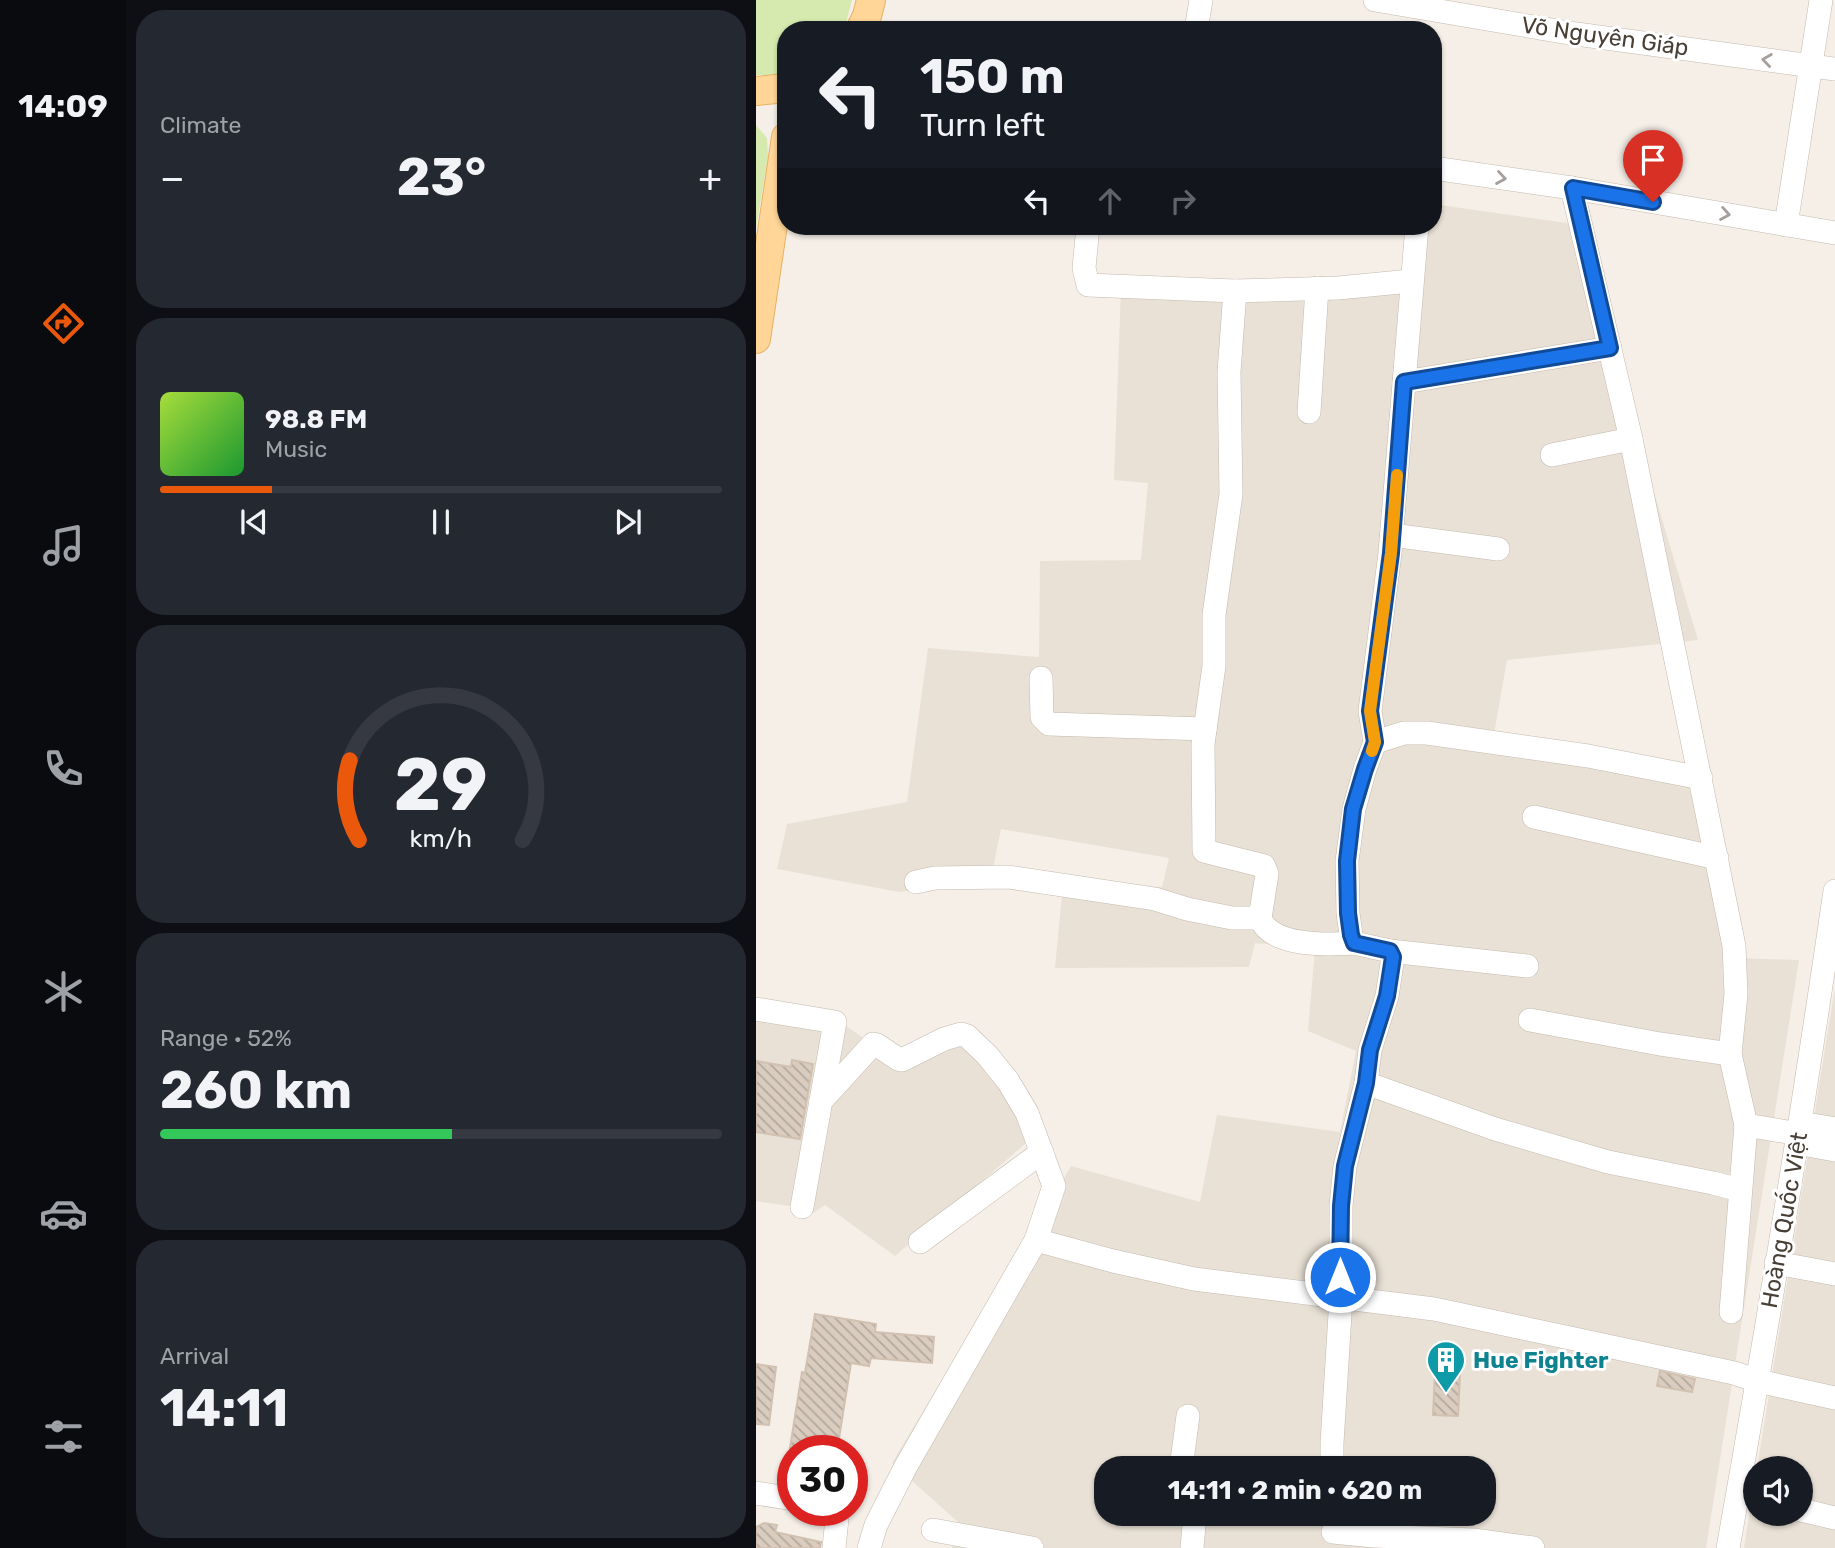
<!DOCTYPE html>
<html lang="en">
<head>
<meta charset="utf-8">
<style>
  body { margin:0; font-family:Rubik,sans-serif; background:#242831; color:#f1f3f6; height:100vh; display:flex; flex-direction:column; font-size:26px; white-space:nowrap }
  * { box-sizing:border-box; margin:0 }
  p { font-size:23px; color:#9ea1a6 }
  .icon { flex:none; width:38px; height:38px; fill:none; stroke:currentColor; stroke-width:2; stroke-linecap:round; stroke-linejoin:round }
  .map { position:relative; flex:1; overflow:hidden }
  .details { display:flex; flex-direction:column; gap:10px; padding:10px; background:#0d0f14; width:630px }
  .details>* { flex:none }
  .hud { position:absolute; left:21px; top:21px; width:665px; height:214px; border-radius:28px; box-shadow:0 2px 5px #0004; background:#171b24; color:#f1f3f6; overflow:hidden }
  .tools { position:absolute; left:987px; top:1456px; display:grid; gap:14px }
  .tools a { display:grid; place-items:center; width:70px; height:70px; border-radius:50%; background:#171b24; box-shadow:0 2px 5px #0004; font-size:35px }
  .speed { position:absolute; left:21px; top:1435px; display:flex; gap:14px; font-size:35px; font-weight:700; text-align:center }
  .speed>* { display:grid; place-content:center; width:91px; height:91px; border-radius:50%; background:#171b24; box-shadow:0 2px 5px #0004; line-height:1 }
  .speed .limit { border:10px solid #d22; background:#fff; color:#111 }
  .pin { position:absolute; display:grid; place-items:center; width:60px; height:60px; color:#fff; margin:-72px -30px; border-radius:50% 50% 50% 0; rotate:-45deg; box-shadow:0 0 7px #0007 }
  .pin .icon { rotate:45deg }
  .me { position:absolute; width:77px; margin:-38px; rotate:0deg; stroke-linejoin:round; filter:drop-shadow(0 0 5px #0008) }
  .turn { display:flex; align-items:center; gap:24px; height:147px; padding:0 28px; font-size:32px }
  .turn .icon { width:91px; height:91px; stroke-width:2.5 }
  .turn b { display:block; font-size:49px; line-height:60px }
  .lanes { display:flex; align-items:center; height:66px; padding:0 28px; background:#0003; justify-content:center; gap:35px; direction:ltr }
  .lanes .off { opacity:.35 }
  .big { font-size:52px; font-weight:700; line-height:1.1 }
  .details .card { flex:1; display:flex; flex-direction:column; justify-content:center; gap:10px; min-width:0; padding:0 24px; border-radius:28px; background:#242831 }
  .details .dial { align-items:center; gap:0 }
  .dial svg { height:182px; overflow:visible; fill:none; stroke:#363941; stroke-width:7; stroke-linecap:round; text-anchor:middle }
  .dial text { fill:#f1f3f6; stroke:none }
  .song { display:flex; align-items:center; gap:21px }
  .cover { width:84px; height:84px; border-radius:10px; background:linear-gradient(135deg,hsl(80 70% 55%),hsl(130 70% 35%)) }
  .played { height:7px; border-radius:4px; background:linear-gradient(90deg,#ea580c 20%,#363941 20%) }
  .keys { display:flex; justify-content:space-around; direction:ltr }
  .heat { display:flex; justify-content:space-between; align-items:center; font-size:38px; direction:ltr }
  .charge { height:10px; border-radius:5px; background:linear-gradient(90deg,#34c759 52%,#363941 0) }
  .trip { position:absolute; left:338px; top:1456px; width:402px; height:70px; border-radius:28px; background:#171b24; box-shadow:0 2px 5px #0004; font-weight:700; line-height:70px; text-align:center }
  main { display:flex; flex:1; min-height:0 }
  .dock { display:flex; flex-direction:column; width:126px; justify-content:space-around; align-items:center; background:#090b0e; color:#9ea1a6 }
  .dock .icon { width:49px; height:49px }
  .dock .active { color:#ea580c }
  .dock b { font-size:32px; color:#f1f3f6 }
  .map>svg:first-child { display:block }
</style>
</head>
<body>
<main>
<nav class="dock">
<b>14:09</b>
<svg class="icon active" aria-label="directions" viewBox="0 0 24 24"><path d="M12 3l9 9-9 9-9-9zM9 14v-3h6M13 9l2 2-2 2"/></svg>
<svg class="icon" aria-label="music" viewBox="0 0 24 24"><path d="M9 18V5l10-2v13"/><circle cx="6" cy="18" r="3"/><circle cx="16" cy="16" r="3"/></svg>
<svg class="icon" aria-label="phone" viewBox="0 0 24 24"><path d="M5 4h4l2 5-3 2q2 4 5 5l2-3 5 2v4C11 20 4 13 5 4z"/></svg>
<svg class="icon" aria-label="climate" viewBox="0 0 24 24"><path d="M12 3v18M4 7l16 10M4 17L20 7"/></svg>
<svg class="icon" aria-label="car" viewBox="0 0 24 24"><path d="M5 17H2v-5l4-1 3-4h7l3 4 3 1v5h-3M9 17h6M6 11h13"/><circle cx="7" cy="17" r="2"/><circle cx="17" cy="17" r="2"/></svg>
<svg class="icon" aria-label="filters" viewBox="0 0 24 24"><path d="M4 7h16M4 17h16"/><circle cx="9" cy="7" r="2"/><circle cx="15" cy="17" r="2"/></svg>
</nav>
<section class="details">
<div class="card"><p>Climate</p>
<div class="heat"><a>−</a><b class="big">23°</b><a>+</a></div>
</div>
<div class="card">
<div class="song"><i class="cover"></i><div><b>98.8 FM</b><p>Music</p></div></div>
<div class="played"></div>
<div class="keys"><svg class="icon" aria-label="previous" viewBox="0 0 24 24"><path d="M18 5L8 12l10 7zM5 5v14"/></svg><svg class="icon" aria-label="pause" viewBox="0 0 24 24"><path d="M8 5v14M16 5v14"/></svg><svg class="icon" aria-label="next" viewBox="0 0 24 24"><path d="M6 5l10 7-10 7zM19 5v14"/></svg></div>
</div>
<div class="card dial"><svg viewBox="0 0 100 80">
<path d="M14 69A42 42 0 1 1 86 69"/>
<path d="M14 69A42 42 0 0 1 10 34" stroke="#ea580c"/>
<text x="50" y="56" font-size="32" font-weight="700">29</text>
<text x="50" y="72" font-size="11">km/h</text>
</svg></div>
<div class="card"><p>Range · 52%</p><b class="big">260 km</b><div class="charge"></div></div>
<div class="card"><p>Arrival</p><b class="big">14:11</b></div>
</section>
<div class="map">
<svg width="1079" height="1548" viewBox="0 0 1079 1548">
  <defs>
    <pattern id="building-back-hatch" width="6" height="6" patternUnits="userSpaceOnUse" patternTransform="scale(1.75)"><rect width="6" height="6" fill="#dacdc0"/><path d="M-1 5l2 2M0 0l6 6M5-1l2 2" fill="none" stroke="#b3a89d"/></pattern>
  </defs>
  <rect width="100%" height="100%" fill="#f5efe8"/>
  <g fill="#e9e1d6" fill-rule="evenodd">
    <path d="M677 204 818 224 942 640 751 660 738 734 938 771 978 958 1043 960 950 1548H196L203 1523 136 1463 315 1166 444 1202 461 1115 584 1132 600 1051 552 1031 559 949 499 943 493 967 299 968 307 884 406 887 413 858 245 829 235 878 143 892 21 869 31 824 151 802 172 648 283 657 284 561 385 560 392 483 358 480 365 289 648 282 656 226H677ZM350 1468H728V1514H350Z"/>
    <path d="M1079 987V1548H988L999 1477V1514H1045V1468H1001Z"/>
    <path d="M0 1000 68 1010 145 1065 203 1038 264 1098 269 1144 139 1256 69 1205 47 1220 34 1206 0 1201Z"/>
  </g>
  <g fill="#d6eaaf">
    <path d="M0 0H96L90 23 85 30H30V72L20 75H0Z"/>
    <path d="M0 125 11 138 12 156 0 229Z"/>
  </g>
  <g fill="url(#building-back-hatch)" stroke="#d2c1b0" stroke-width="2">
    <path d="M36 1060 57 1064 44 1139 0 1132V1061L35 1067Z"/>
    <path d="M59 1314 120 1324 119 1332 178 1337 176 1363 115 1358 113 1366 95 1363 81 1451H50L34 1448 46 1372 49 1373Z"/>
    <path d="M0 1364 20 1367 13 1425 0 1424Z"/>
    <path d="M904 1371 939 1379 936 1392 901 1386Z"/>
    <path d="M679 1372 704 1373 702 1416 677 1415Z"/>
    <path d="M8 1523 21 1525 19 1532 65 1542 64 1548H0V1527Z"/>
  </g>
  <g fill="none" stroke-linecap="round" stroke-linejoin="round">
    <defs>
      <g id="minor">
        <path d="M619 0 813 33 1079 69"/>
        <path d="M440 30 445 0"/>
        <path d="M677 168 816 188 1079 233"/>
        <path d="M816 188 875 439 978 946 980 994 974 1054 990 1125 1043 1134"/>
        <path d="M1030 225 1065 0"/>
        <path d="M332 226 328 268 332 285 479 291 582 288 655 281"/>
        <path d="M648 382 854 348"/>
        <path d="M553 412 561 288"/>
        <path d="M796 455 875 439"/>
        <path d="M636 535 742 549"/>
        <path d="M285 678 286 717 293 724 449 729"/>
        <path d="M619 742 648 733H671L832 756 945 778"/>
        <path d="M778 817 961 858"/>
        <path d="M160 882 179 878 252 877 399 899 431 909 476 918H504L511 874 508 866 448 851 447 744 458 666V615L475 494 473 372 479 291"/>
        <path d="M504 918C515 947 572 945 598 943"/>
        <path d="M634 951 771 966"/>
        <path d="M0 1009 79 1022 46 1207"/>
        <path d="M774 1020 904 1044 974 1054"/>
        <path d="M610 1083 739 1129 852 1162 957 1183 984 1190"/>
        <path d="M65 1101 117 1044 121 1045 142 1059 146 1060 188 1039 205 1034 211 1036 231 1055 252 1081 271 1113 298 1186 280 1240 357 1261 438 1279 678 1309 978 1373 1002 1381 1079 1398"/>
        <path d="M1045 1123 1079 1129"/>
        <path d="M1041 1143 1079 1150"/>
        <path d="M164 1242 286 1152"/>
        <path d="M1020 1263 1079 1274"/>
        <path d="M975 1312 990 1125"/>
        <path d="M425 1468 432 1416"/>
        <path d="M576 1468V1443L585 1298V1206L589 1166 610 1083 614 1050 631 996 637 957 634 951 598 943 595 935 592 913 591 861 598 809 609 769 619 742 614 711 634 553 661 226"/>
        <path d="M0 1493 37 1499"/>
        <path d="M1045 1510 1079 1518"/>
        <path d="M177 1530 276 1548"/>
        <path d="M577 1532 618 1536 717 1540 777 1548"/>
        <path d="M78 1548 81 1518 78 1510"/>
        <path d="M113 1548 120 1525 150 1466 280 1240"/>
        <path d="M436 1548 439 1514"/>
        <path d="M972 1548C1011 1330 1047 1111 1079 891"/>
      </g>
      <g id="major">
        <path d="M104 30 111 16 115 0"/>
        <path d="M0 91 30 88"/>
        <path d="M0 339 30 137"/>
      </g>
    </defs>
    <use href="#minor" stroke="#c3b9ad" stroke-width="24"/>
    <use href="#major" stroke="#e8b162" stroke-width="30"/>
    <use href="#minor" stroke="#fff" stroke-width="23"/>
    <use href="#major" stroke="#ffd697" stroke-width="28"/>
  </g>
  <defs><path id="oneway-chevron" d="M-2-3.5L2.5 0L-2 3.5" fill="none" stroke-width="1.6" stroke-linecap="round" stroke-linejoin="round" transform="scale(1.75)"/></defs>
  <g stroke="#a49f9a">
    <use href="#oneway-chevron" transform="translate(1011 60) rotate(-172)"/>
    <use href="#oneway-chevron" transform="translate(745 178) rotate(9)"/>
    <use href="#oneway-chevron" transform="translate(969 214) rotate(10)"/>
  </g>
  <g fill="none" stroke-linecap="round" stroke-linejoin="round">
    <defs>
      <path id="route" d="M584 1277 585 1206 589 1166 610 1083 614 1050 631 996 637 957 634 951 598 943 595 935 592 913 591 861 597 809 609 769 619 742 614 711 635 553 648 382 854 348 817 188 897 202"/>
    </defs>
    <use href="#route" stroke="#114b97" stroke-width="18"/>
    <use href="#route" stroke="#1a73e8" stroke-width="12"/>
    <path stroke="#f59e0b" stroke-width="12" d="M616 751 619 742 614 711 635 553 641 475"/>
  </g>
  <defs>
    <symbol id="building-pin" viewBox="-11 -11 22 30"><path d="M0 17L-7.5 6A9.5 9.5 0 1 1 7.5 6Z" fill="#0f9aa8" stroke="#fff"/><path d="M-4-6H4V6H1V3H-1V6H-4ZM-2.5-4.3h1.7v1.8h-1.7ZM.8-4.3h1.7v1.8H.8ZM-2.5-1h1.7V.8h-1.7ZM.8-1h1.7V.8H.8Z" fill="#fff"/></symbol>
  </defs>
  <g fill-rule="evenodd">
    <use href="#building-pin" x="668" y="1338" width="44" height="60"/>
  </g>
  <g text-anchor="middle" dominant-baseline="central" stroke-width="6" stroke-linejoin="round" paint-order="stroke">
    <g font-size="23" fill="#483f36" stroke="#fff">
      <text transform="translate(849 36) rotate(8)">Võ Nguyên Giáp</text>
      <text transform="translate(1028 1220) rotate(-80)">Hoàng Quốc Việt</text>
    </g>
    <g font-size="23" font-weight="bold" fill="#0d838f" stroke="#fff" text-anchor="start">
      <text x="717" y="1360">Hue Fighter</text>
    </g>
  </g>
</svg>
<div class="tools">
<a><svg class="icon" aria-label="sound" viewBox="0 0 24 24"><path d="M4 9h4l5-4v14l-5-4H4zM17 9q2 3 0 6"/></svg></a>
</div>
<div class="speed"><div class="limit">30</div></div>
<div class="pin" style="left:897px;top:202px;background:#d93025"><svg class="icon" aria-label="arrive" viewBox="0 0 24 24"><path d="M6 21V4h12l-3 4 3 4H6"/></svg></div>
<svg class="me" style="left:584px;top:1277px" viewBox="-20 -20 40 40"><circle r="17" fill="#1a73e8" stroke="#fff" stroke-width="3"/><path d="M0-11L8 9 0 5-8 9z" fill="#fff"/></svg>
<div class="trip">14:11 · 2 min · 620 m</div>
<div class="hud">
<div class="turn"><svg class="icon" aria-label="left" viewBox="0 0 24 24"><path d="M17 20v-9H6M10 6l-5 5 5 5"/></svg><div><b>150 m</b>Turn left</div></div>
<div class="lanes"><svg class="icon" aria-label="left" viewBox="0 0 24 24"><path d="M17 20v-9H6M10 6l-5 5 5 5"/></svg><svg class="icon off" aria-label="ahead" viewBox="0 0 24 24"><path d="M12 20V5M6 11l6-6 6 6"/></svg><svg class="icon off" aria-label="right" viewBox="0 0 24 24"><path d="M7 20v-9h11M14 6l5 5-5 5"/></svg></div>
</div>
</div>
</main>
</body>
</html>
